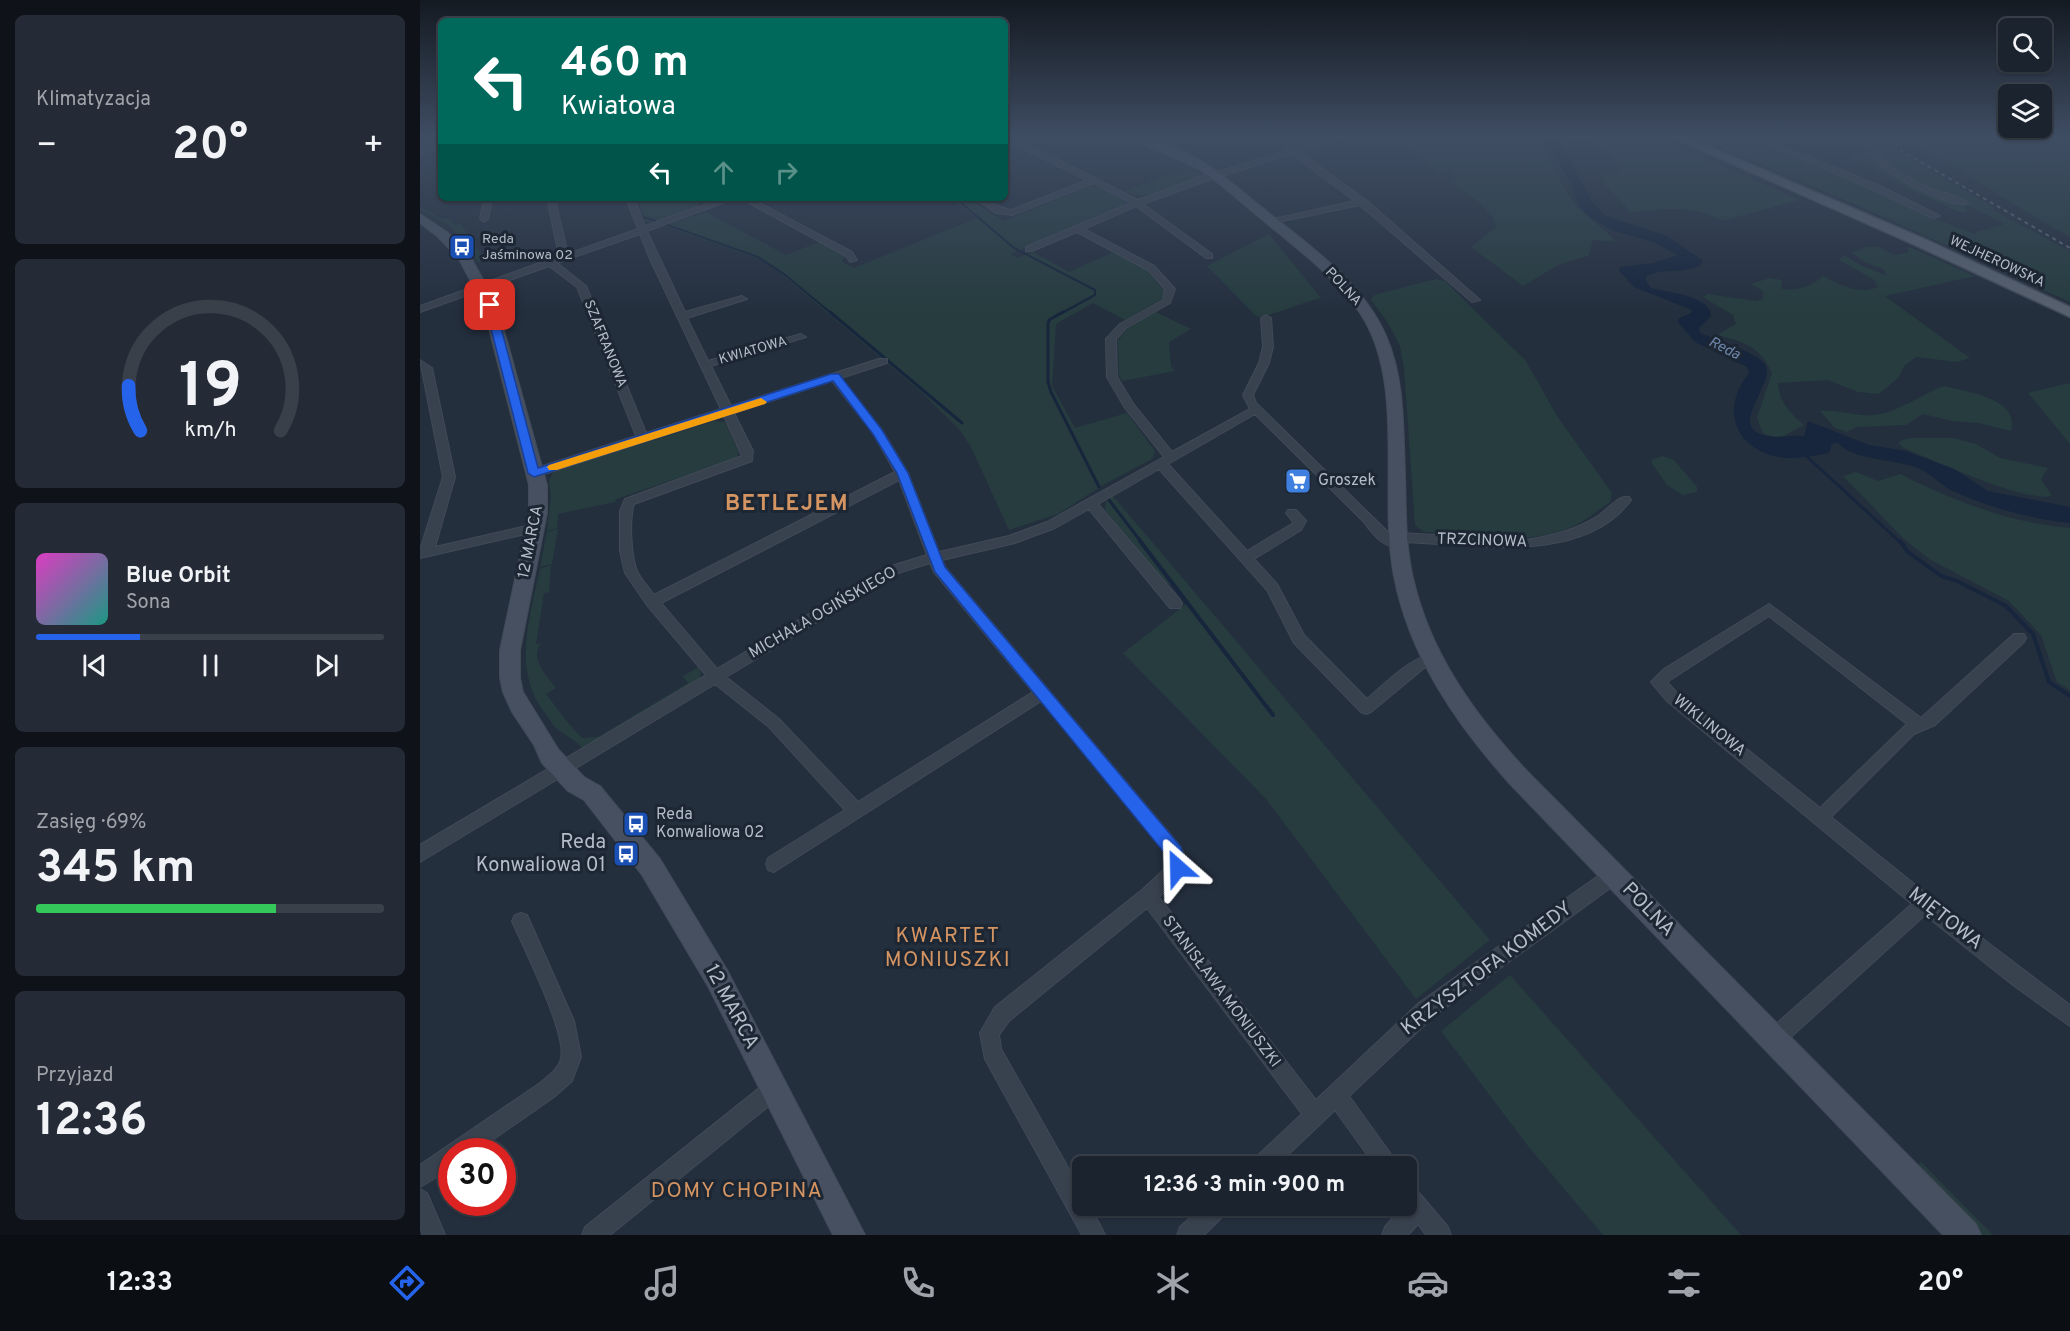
<!DOCTYPE html>
<html lang="pl">
<head>
<meta charset="utf-8">
<style>
  body { margin:0; font-family:Overpass,sans-serif; background:#242b36; color:#f1f3f6; height:100vh; display:flex; flex-direction:column; font-size:22px; white-space:nowrap }
  * { box-sizing:border-box; margin:0 }
  p { font-size:20px; color:#a0a4aa }
  .icon { flex:none; width:33px; height:33px; fill:none; stroke:currentColor; stroke-width:2; stroke-linecap:round; stroke-linejoin:round }
  .map { position:relative; flex:1; overflow:hidden }
  .side { display:flex; flex-direction:column; gap:15px; padding:15px; background:#0f1319; width:420px }
  .side>* { flex:none }
  .top-card { position:absolute; left:18px; top:18px; width:570px; height:183px; border-radius:9px; box-shadow:0 2px 4px #0004,0 0 0 2px #39404a; background:#00695c; color:#fff; overflow:hidden }
  .buttons { position:absolute; left:1578px; top:18px; display:grid; gap:12px }
  .buttons a { display:grid; place-items:center; width:54px; height:54px; border-radius:9px; background:#1b232e; box-shadow:0 2px 4px #0004,0 0 0 2px #39404a; font-size:30px }
  .speed { position:absolute; left:18px; top:1138px; display:flex; gap:12px; font-size:30px; font-weight:700; text-align:center }
  .speed>* { display:grid; place-content:center; width:78px; height:78px; border-radius:50%; background:#1b232e; box-shadow:0 2px 4px #0004,0 0 0 2px #39404a; line-height:1 }
  .speed .limit { border:9px solid #d22; background:#fff; color:#111 }
  .pin { position:absolute; display:grid; place-items:center; width:51px; height:51px; color:#fff; margin:-26px; border-radius:12px; box-shadow:0 3px 9px #0006 }
  .me { position:absolute; width:66px; margin:-33px; rotate:335deg; stroke-linejoin:round; filter:drop-shadow(0 0 4px #0008) }
  .turn { display:flex; align-items:center; gap:21px; height:126px; padding:0 24px; font-size:27px }
  .turn .icon { width:78px; height:78px; stroke-width:2.5 }
  .turn b { display:block; font-size:42px; line-height:51px }
  .lanes { display:flex; align-items:center; height:57px; padding:0 24px; background:#0003; justify-content:center; gap:30px; direction:ltr }
  .lanes .off { opacity:.35 }
  .big { font-size:45px; font-weight:700; line-height:1.1 }
  .side .tile { flex:1; display:flex; flex-direction:column; justify-content:center; gap:9px; min-width:0; padding:0 21px; border-radius:9px; background:#242b36 }
  .side .dial { align-items:center; gap:0 }
  .dial svg { height:156px; overflow:visible; fill:none; stroke:#39404a; stroke-width:7; stroke-linecap:round; text-anchor:middle }
  .dial text { fill:#f1f3f6; stroke:none }
  .song { display:flex; align-items:center; gap:18px }
  .cover { width:72px; height:72px; border-radius:9px; background:linear-gradient(135deg,hsl(310 70% 55%),hsl(170 70% 35%)) }
  .played { height:6px; border-radius:3px; background:linear-gradient(90deg,#2563eb 30%,#39404a 30%) }
  .keys { display:flex; justify-content:space-around; direction:ltr }
  .heat { display:flex; justify-content:space-between; align-items:center; font-size:33px; direction:ltr }
  .charge { height:9px; border-radius:4px; background:linear-gradient(90deg,#34c759 69%,#39404a 0) }
  .trip { position:absolute; left:652px; top:1156px; width:345px; height:60px; border-radius:9px; background:#1b232e; box-shadow:0 2px 4px #0004,0 0 0 2px #39404a; font-weight:700; line-height:60px; text-align:center }
  .menu { display:flex; height:96px; justify-content:space-around; align-items:center; background:#0b0e12; color:#a0a4aa }
  .menu .icon { width:42px; height:42px }
  .menu .active { color:#2563eb }
  .menu b { font-size:27px; color:#f1f3f6 }
  main { display:flex; flex:1; min-height:0 }
  .map>svg:first-child { display:block }
</style>
</head>
<body>
<main>
<section class="side">
<div class="tile"><p>Klimatyzacja</p>
<div class="heat"><a>−</a><b class="big">20°</b><a>+</a></div>
</div>
<div class="tile dial"><svg viewBox="0 0 100 80">
<path d="M14 69A42 42 0 1 1 86 69"/>
<path d="M14 69A42 42 0 0 1 8 46" stroke="#2563eb"/>
<text x="50" y="56" font-size="32" font-weight="700">19</text>
<text x="50" y="72" font-size="11">km/h</text>
</svg></div>
<div class="tile">
<div class="song"><i class="cover"></i><div><b>Blue Orbit</b><p>Sona</p></div></div>
<div class="played"></div>
<div class="keys"><svg class="icon" aria-label="previous" viewBox="0 0 24 24"><path d="M18 5L8 12l10 7zM5 5v14"/></svg><svg class="icon" aria-label="pause" viewBox="0 0 24 24"><path d="M8 5v14M16 5v14"/></svg><svg class="icon" aria-label="next" viewBox="0 0 24 24"><path d="M6 5l10 7-10 7zM19 5v14"/></svg></div>
</div>
<div class="tile"><p>Zasięg · 69%</p><b class="big">345 km</b><div class="charge"></div></div>
<div class="tile"><p>Przyjazd</p><b class="big">12:36</b></div>
</section>
<div class="map">
<svg width="1650" height="1235" viewBox="0 0 1650 1235">
  <rect width="100%" height="100%" fill="#242f3e"/>
  <g fill="#263c3f">
    <path d="M973 138H1119C1130 158 1139 182 1152 200 1164 217 1183 226 1196 242L1173 240 1168 256 1140 264 1103 286 1051 247 1076 227C1072 206 1044 193 1028 181L1038 177 1026 170 1019 173Z"/>
    <path d="M1138 138H1238L1379 200 1303 221C1270 205 1246 208 1211 213L1184 183V175L1201 170 1195 164 1193 153 1174 148 1172 140 1139 142Z"/>
    <path d="M1279 138H1327L1335 141 1332 138 1343 141 1484 202 1510 217 1555 234 1557 233 1555 232 1585 224 1538 201 1548 206 1544 207 1548 211 1541 213 1493 191 1428 156 1447 151 1431 138H1436L1471 169 1439 138H1455L1575 208 1571 209 1650 251V302L1448 210Z"/>
    <path d="M1481 138H1650V237C1592 206 1540 167 1481 138Z"/>
    <path d="M770 168 780 173 778 177C756 185 727 203 704 191Z"/>
    <path d="M670 186H677L705 201 703 206 591 254 597 258 613 252 649 272 694 252 725 269 744 290 742 299 705 320 673 303 636 324 632 386 655 428 707 413 735 451 732 459 685 484 638 514 589 530 551 447 539 429 500 391 347 262 245 226 286 212 366 255 400 242 426 256 421 261 434 268 557 218 538 204 518 198H548L583 221Z"/>
    <path d="M218 198H272L280 206 233 223 225 221Z"/>
    <path d="M0 207 22 219 27 218 36 226 40 223 65 260 58 262C44 236 28 222 0 210Z"/>
    <path d="M849 234 901 298C879 303 860 314 837 317L787 266Z"/>
    <path d="M1487 246 1555 276 1465 296 1550 358 1537 362 1496 357 1484 366 1478 378 1459 394 1438 392 1408 380 1358 383C1359 402 1370 413 1384 425L1358 439 1343 433 1337 418 1352 373C1340 346 1324 342 1297 335L1316 324 1313 315 1283 297 1288 294 1336 301 1343 299V291L1331 284 1349 278 1362 280 1361 289C1376 291 1392 287 1403 276 1421 285 1438 295 1458 287L1454 280 1419 260 1424 255 1440 265 1466 275 1465 270 1447 263 1432 253 1446 247H1458L1475 255 1489 252Z"/>
    <path d="M1016 279 1025 281 1106 361 1137 416 1192 493 1190 502C1178 510 1166 521 1151 527 1107 547 1050 534 1004 532L995 525 984 369 980 346 968 323 951 300 954 295Z"/>
    <path d="M736 312 771 329 749 342 751 366 755 371 702 381 699 376 698 340 708 328Z"/>
    <path d="M1650 383V444L1608 393Z"/>
    <path d="M1524 386C1546 392 1601 398 1591 431L1559 423 1532 421 1503 414 1486 425 1437 427 1427 432 1415 428 1400 411C1419 409 1437 417 1455 415 1479 412 1502 394 1524 386Z"/>
    <path d="M295 421 305 422 319 453 315 459 196 499 195 502 138 514 137 528 127 531 131 497 129 480 134 471Z"/>
    <path d="M1491 438H1533L1556 444 1580 458 1628 468 1621 479 1632 496C1606 503 1512 460 1484 448L1479 444 1480 441Z"/>
    <path d="M1243 456 1254 460 1277 487V492L1263 495 1247 485 1231 462 1233 459Z"/>
    <path d="M1436 472 1458 481 1480 474C1533 501 1591 523 1650 528V690L1637 682 1621 635 1589 601 1509 559 1484 539 1423 476Z"/>
    <path d="M693 496 1070 940 996 999 846 799 703 653 769 602 756 585 746 584 685 510 686 501Z"/>
    <path d="M138 529 132 564 120 567 127 532Z"/>
    <path d="M131 565 129 592 124 593 116 644 121 643C109 659 127 676 136 688L126 694 148 723 162 738 178 737 268 683 263 676 279 667 281 673 279 680 162 748C154 739 145 735 136 728 132 724 129 718 125 713 92 670 110 617 120 569Z"/>
    <path d="M1090 975 1321 1235H1183L1108 1146 1021 1031Z"/>
    <path d="M1501 1162 1573 1235H1556L1495 1168Z"/>
  </g>
  <path fill="#17263c" d="M1126 138H1138L1171 200 1185 216 1247 236 1282 260V264C1265 276 1242 266 1226 277V281L1231 288C1247 292 1291 296 1291 316L1279 328 1280 333C1294 339 1340 353 1346 366 1354 385 1306 429 1347 436 1358 438 1372 435 1384 436L1388 421 1449 445 1486 451 1534 469 1568 491 1650 507V523C1612 519 1570 508 1535 492 1522 487 1513 475 1500 469 1476 458 1435 462 1418 443L1412 444 1409 453C1393 456 1373 460 1358 457 1313 447 1301 408 1329 373L1327 367 1275 342 1258 322V319L1271 313 1272 310 1214 287 1199 271 1200 267 1233 263 1258 255 1233 242 1194 231 1171 218 1159 206 1154 190Z"/>
  <g fill="none" stroke-linecap="round" stroke-linejoin="round">
    <g stroke="#17263c" stroke-width="2">
      <path d="M526 198 540 202 594 248 675 290V295L640 314"/>
      <path d="M217 215 236 221"/>
      <path d="M245 224 338 257 364 274 412 314"/>
    </g>
    <g stroke="#17263c" stroke-width="3">
      <path d="M410 312 542 423"/>
      <path d="M643 312 629 320 628 324V382L631 392 679 487"/>
      <path d="M1383 453 1481 543"/>
      <path d="M689 500 722 543"/>
    </g>
    <g stroke="#17263c" stroke-width="4">
      <path d="M720 541 853 715"/>
      <path d="M1480 541 1488 552 1521 576 1537 581 1586 606 1613 634 1629 682 1650 696"/>
    </g>
    <defs>
      <g id="street">
        <path d="M585 138 617 149 718 200 780 177 867 151 850 138H858L874 149 908 138H920L879 152 946 200 1060 300 1052 302 940 205 849 224V220L935 201 872 154 786 181 723 204 792 254V258H786L716 206 664 229 734 266 755 289 750 303 706 328 696 339 697 377 714 405 752 452 830 409 823 395 839 363 843 347 841 318 846 315 851 318 853 347 849 363 833 395 836 403 973 537 979 533 1106 540C1132 536 1156 530 1178 516 1187 510 1198 495 1209 497L1211 500C1164 565 1053 545 984 542L983 546C966 551 953 535 944 522L835 414 748 464 827 551 872 524 873 522 866 513 868 510H876L886 521 881 530 834 559 857 584 884 635 947 699C964 685 997 649 1020 656L1022 660 1020 664 1004 668 951 712 946 714 941 712 874 643 847 590 739 469 678 504 760 600 762 604 760 608H750L669 509 635 528 595 543 522 560 525 567 761 847C773 873 757 880 739 897L896 1100 999 1003 1188 869 1194 867 1200 869 1202 875 1200 881 1013 1017 929 1096 975 1160 978 1167H956L915 1110 855 1167H830L833 1160 882 1114 727 908 589 1021 579 1035 581 1049 663 1194V1206H670L685 1235H662L565 1059 560 1033 575 1007 722 890 749 865 747 855 621 701 354 872 348 870 346 864 348 858 425 810 349 727 295 684 0 862V845L286 675 227 605 205 573 200 551V511L205 499 322 456 304 416 118 476H110L108 473 110 470 216 436 157 287 129 266 0 312V306L139 256 128 203 135 198H145L136 204 148 254 218 229 206 198H214L225 226 304 198H316L227 231 265 312 322 296 327 299 267 318 288 361 381 334 386 337 291 366 311 406 459 359H467V363L421 378 462 430 488 473 519 552 589 536 627 522 744 457 705 408 687 377 686 339 700 324 743 300 745 289 728 270 657 232 612 251H606V247L711 203 674 183 592 215 576 213 554 198C568 198 577 208 591 210L667 180 611 153 585 143ZM220 234 230 259 301 409 226 433 166 286 137 263ZM412 381 453 433 475 472 234 595C229 588 221 580 217 571 211 556 209 520 214 504L332 461 333 451 314 413ZM479 480 507 555 468 567 297 669 241 603ZM510 563 514 572 613 692 438 802 359 719 306 677 478 573Z"/>
        <path d="M1332 138H1342L1458 185 1520 216 1513 218 1452 189Z"/>
        <path d="M1434 138C1454 138 1458 157 1472 167 1483 175 1497 183 1509 188 1522 193 1537 195 1548 203 1535 211 1467 174 1456 162 1452 158 1452 153 1449 150 1444 145 1438 142 1434 138Z"/>
        <path d="M21 144V148L0 154V150Z"/>
        <path d="M64 198H72L68 219 64 222 60 219Z"/>
        <path d="M320 198H330L432 252 437 260 430 262 426 256Z"/>
        <path d="M0 360 12 368 35 477 15 547 115 524 119 525 121 528 119 531 0 558V550L23 477Z"/>
        <path d="M1349 604 1501 718 1594 634H1604L1606 638 1604 642 1515 725 1494 734 1411 817 1555 933 1650 1005V1026L1593 985 1505 915 1361 1046 1354 1048 1347 1046 1345 1039 1347 1032 1492 904 1247 701 1231 682 1244 669ZM1349 616 1487 724 1400 808 1257 693 1247 682Z"/>
        <path d="M101 913 107 915 154 1021 161 1057 152 1081 134 1097 55 1152H32V1168L0 1187V1165L120 1083C128 1076 138 1070 141 1059 147 1032 104 949 92 921L95 915Z"/>
        <path d="M354 1079 361 1082 364 1089 361 1096 190 1235H162L165 1227 347 1082Z"/>
        <path d="M987 1184 994 1187 1028 1227 1031 1235H1006L998 1224 988 1235H962L965 1227 983 1206H987Z"/>
        <path d="M0 1189 7 1193 25 1235H3L0 1227Z"/>
        <path d="M783 1206H810L806 1213 784 1235H757L760 1227Z"/>
      </g>
      <g id="secondary">
        <path d="M712 138C758 138 801 173 834 201 881 240 941 278 966 336 985 379 983 428 985 474 986 508 985 544 993 578 1010 653 1054 714 1106 770L1556 1224 1561 1235H1523L1090 784C1037 725 989 656 974 576 958 495 987 383 940 313 915 277 879 250 845 222 823 204 802 184 778 169 759 157 727 150 712 138Z"/>
        <path d="M0 214 27 232 49 254 77 305 127 485V513L100 650V678L103 692 138 749 164 777 180 786 240 859 307 970 445 1235H413L289 988 222 875 164 800 148 791 122 763 114 745 92 712 83 692 80 678V650L109 513V485L63 305 39 259 18 237 0 223Z"/>
      </g>
      <path id="primary" d="M1254 138H1269L1507 240 1650 307V317L1497 246Z"/>
    </defs>
    <use href="#street" stroke="#414a57" stroke-width="2"/>
    <use href="#secondary" stroke="#414a57" stroke-width="2"/>
    <use href="#primary" stroke="#414a57" stroke-width="3"/>
    <use href="#street" fill="#38414e" fill-rule="evenodd"/>
    <use href="#secondary" fill="#465061" fill-rule="evenodd"/>
    <use href="#primary" fill="#56606e" fill-rule="evenodd"/>
    <path stroke="#5a6575" stroke-width="2" stroke-dasharray="4 4" stroke-linecap="butt" d="M1459 138 1650 248"/>
  </g>
  <linearGradient id="sky" x2="0" y2="1"><stop stop-color="#141a22"/><stop offset="0.44" stop-color="#3f4d63"/><stop offset="1" stop-color="#3f4d63" stop-opacity="0"/></linearGradient>
  <rect width="1650" height="311" fill="url(#sky)"/>
  <path fill="#2563eb" stroke="#184099" stroke-width="1.5" d="M70 302 75 305 118 468 411 374H419L462 430 488 473 525 567 761 847 767 868 764 873 758 876 752 873 747 856 515 572 477 473 453 434 413 381 114 477 108 473 65 305Z"/>
  <path fill="#f59e0b" d="M341 398 347 402 345 404 137 470H129L127 467 129 465Z"/>
  <defs>
    <symbol id="bus-square" viewBox="-11 -11 22 22"><rect x="-9" y="-9" width="18" height="18" rx="4" fill="#1a4fb4" stroke="#1d2633"/><path d="M-5-6H5V4H4V6H2V4H-2V6H-4V4H-5ZM-3.5-4V0h7V-4ZM-3.5 1.2v1.5H-2V1.2ZM2 1.2v1.5H3.5V1.2Z" fill="#fff"/></symbol>
    <symbol id="supermarket-square" viewBox="-11 -11 22 22"><rect x="-9" y="-9" width="18" height="18" rx="4" fill="#3f7fe0" stroke="#1d2633"/><path d="M-6-5.5h2.5l.6 2H6L4.5 2H-2.5L-4.4-4H-6ZM-1.5 3.2a1.3 1.3 0 1 0 .1 0ZM3 3.2a1.3 1.3 0 1 0 .1 0Z" fill="#fff"/></symbol>
  </defs>
  <g fill-rule="evenodd">
    <use href="#bus-square" x="27" y="232" width="30" height="30"/>
    <use href="#supermarket-square" x="863" y="466" width="30" height="30"/>
    <use href="#bus-square" x="201" y="809" width="30" height="30"/>
    <use href="#bus-square" x="191" y="839" width="30" height="30"/>
  </g>
  <g text-anchor="middle" dominant-baseline="central" stroke-width="6" stroke-linejoin="round" paint-order="stroke">
    <g font-size="14" fill="#b4bcc9" stroke="#1d2633" text-anchor="start">
      <text x="62" y="239">Reda<tspan x="62" dy="16">Jaśminowa 02</tspan></text>
    </g>
    <g font-size="14" fill="#b4bcc9" stroke="#1d2633">
      <text transform="translate(1577 262) rotate(25)">WEJHEROWSKA</text>
      <text transform="translate(923 287) rotate(47)">POLNA</text>
      <text transform="translate(185 344) rotate(68)">SZAFRANOWA</text>
      <text transform="translate(333 351) rotate(-16)">KWIATOWA</text>
    </g>
    <g font-size="15" font-style="italic" fill="#6d86a8" stroke="#1d2633">
      <text transform="translate(1304 349) rotate(27)">Reda</text>
    </g>
    <g font-size="16" fill="#b4bcc9" stroke="#1d2633" text-anchor="start">
      <text x="898" y="481">Groszek</text>
      <text x="236" y="815">Reda<tspan x="236" dy="18">Konwaliowa 02</tspan></text>
    </g>
    <g font-size="16" fill="#b4bcc9" stroke="#1d2633">
      <text transform="translate(1062 541) rotate(2)">TRZCINOWA</text>
      <text transform="translate(111 542) rotate(-79)">12 MARCA</text>
      <text transform="translate(403 613) rotate(-30)">MICHAŁA OGIŃSKIEGO</text>
      <text transform="translate(1289 726) rotate(39)">WIKLINOWA</text>
      <text transform="translate(801 992) rotate(53)">STANISŁAWA MONIUSZKI</text>
    </g>
    <g font-size="20" fill="#b4bcc9" stroke="#1d2633" text-anchor="end">
      <text x="186" y="843">Reda<tspan x="186" dy="23">Konwaliowa 01</tspan></text>
    </g>
    <g font-size="20" fill="#b4bcc9" stroke="#1d2633">
      <text transform="translate(1228 910) rotate(46)">POLNA</text>
      <text transform="translate(1525 919) rotate(38)">MIĘTOWA</text>
      <text transform="translate(1067 969) rotate(-37)">KRZYSZTOFA KOMEDY</text>
      <text transform="translate(311 1007) rotate(62)">12 MARCA</text>
    </g>
    <g font-size="21" letter-spacing="1.5" fill="#d59563" stroke="#1d2633">
      <text x="528" y="936">KWARTET<tspan x="528" dy="24">MONIUSZKI</tspan></text>
      <text x="317" y="1191">DOMY CHOPINA</text>
    </g>
    <g font-size="22" font-weight="bold" letter-spacing="1.5" fill="#d59563" stroke="#1d2633">
      <text x="367" y="504">BETLEJEM</text>
    </g>
  </g>
</svg>
<div class="buttons">
<a><svg class="icon" aria-label="search" viewBox="0 0 24 24"><circle cx="10" cy="10" r="6"/><path d="M15 15l6 6"/></svg></a>
<a><svg class="icon" aria-label="layers" viewBox="0 0 24 24"><path d="M12 4l9 5-9 5-9-5zM3 14l9 5 9-5"/></svg></a>
</div>
<div class="speed"><div class="limit">30</div></div>
<div class="pin" style="left:70px;top:305px;background:#d93025"><svg class="icon" aria-label="arrive" viewBox="0 0 24 24"><path d="M6 21V4h12l-3 4 3 4H6"/></svg></div>
<svg class="me" style="left:758px;top:868px" viewBox="-20 -20 40 40"><path d="M0-17L14 15 0 8-14 15z" fill="#2563eb" stroke="#fff" stroke-width="4"/></svg>
<div class="trip">12:36 · 3 min · 900 m</div>
<div class="top-card">
<div class="turn"><svg class="icon" aria-label="left" viewBox="0 0 24 24"><path d="M17 20v-9H6M10 6l-5 5 5 5"/></svg><div><b>460 m</b>Kwiatowa</div></div>
<div class="lanes"><svg class="icon" aria-label="left" viewBox="0 0 24 24"><path d="M17 20v-9H6M10 6l-5 5 5 5"/></svg><svg class="icon off" aria-label="ahead" viewBox="0 0 24 24"><path d="M12 20V5M6 11l6-6 6 6"/></svg><svg class="icon off" aria-label="right" viewBox="0 0 24 24"><path d="M7 20v-9h11M14 6l5 5-5 5"/></svg></div>
</div>
</div>
</main>
<nav class="menu">
<b>12:33</b>
<svg class="icon active" aria-label="directions" viewBox="0 0 24 24"><path d="M12 3l9 9-9 9-9-9zM9 14v-3h6M13 9l2 2-2 2"/></svg>
<svg class="icon" aria-label="music" viewBox="0 0 24 24"><path d="M9 18V5l10-2v13"/><circle cx="6" cy="18" r="3"/><circle cx="16" cy="16" r="3"/></svg>
<svg class="icon" aria-label="phone" viewBox="0 0 24 24"><path d="M5 4h4l2 5-3 2q2 4 5 5l2-3 5 2v4C11 20 4 13 5 4z"/></svg>
<svg class="icon" aria-label="climate" viewBox="0 0 24 24"><path d="M12 3v18M4 7l16 10M4 17L20 7"/></svg>
<svg class="icon" aria-label="car" viewBox="0 0 24 24"><path d="M5 17H2v-5l4-1 3-4h7l3 4 3 1v5h-3M9 17h6M6 11h13"/><circle cx="7" cy="17" r="2"/><circle cx="17" cy="17" r="2"/></svg>
<svg class="icon" aria-label="filters" viewBox="0 0 24 24"><path d="M4 7h16M4 17h16"/><circle cx="9" cy="7" r="2"/><circle cx="15" cy="17" r="2"/></svg>
<b>20°</b>
</nav>
</body>
</html>
